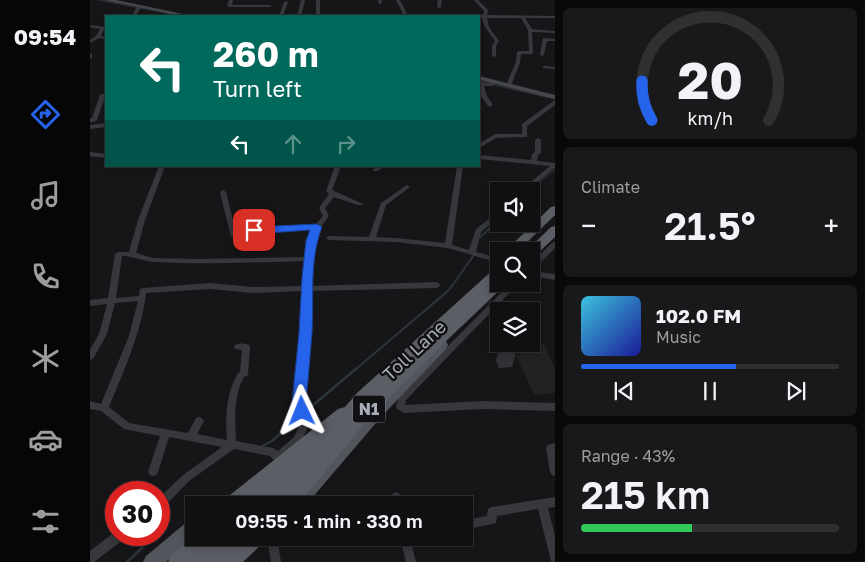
<!DOCTYPE html>
<html lang="en">
<head>
<meta charset="utf-8">
<style>
  body { margin:0; font-family:"Golos Text",sans-serif; background:#19191b; color:#f1f3f6; height:100vh; display:flex; flex-direction:column; font-size:19px; white-space:nowrap }
  * { box-sizing:border-box; margin:0 }
  p { font-size:16px; color:#9c9d9f }
  .icon { flex:none; width:28px; height:28px; fill:none; stroke:currentColor; stroke-width:2; stroke-linecap:round; stroke-linejoin:round }
  .map { position:relative; flex:1; overflow:hidden }
  .sheet { display:flex; flex-direction:column; gap:8px; padding:8px; background:#09090a; width:310px }
  .sheet>* { flex:none }
  .guide { position:absolute; left:15px; top:15px; width:375px; height:152px; border-radius:0px; box-shadow:0 2px 8px #0003,0 0 0 1px #303032; background:#00695c; color:#fff; overflow:hidden }
  .tools { position:absolute; left:400px; top:182px; display:grid; gap:10px }
  .tools a { display:grid; place-items:center; width:50px; height:50px; border-radius:0px; background:#101012; box-shadow:0 2px 8px #0003,0 0 0 1px #303032; font-size:25px }
  .speed { position:absolute; left:15px; top:481px; display:flex; gap:10px; font-size:25px; font-weight:700; text-align:center }
  .speed>* { display:grid; place-content:center; width:65px; height:65px; border-radius:50%; background:#101012; box-shadow:0 2px 8px #0003,0 0 0 1px #303032; line-height:1 }
  .speed .limit { border:8px solid #d22; background:#fff; color:#111 }
  .pin { position:absolute; display:grid; place-items:center; width:42px; height:42px; color:#fff; margin:-21px; border-radius:10px; box-shadow:0 2px 8px #0006 }
  .me { position:absolute; width:55px; margin:-28px; rotate:358deg; stroke-linejoin:round; filter:drop-shadow(0 0 4px #0008) }
  .turn { display:flex; align-items:center; gap:18px; height:105px; padding:0 25px; font-size:22px }
  .turn .icon { width:65px; height:65px; stroke-width:2.5 }
  .turn b { display:block; font-size:35px; line-height:42px }
  .lanes { display:flex; align-items:center; height:48px; padding:0 25px; background:#0003; justify-content:center; gap:25px; direction:ltr }
  .lanes .off { opacity:.35 }
  .big { font-size:38px; font-weight:600; line-height:1.1 }
  .sheet .tile { flex:1; display:flex; flex-direction:column; justify-content:center; gap:8px; min-width:0; padding:0 18px; border-radius:8px; background:#19191b }
  .sheet .dial { align-items:center; gap:0 }
  .dial svg { height:130px; overflow:visible; fill:none; stroke:#303032; stroke-width:7; stroke-linecap:round; text-anchor:middle }
  .dial text { fill:#f1f3f6; stroke:none }
  .song { display:flex; align-items:center; gap:15px }
  .cover { width:60px; height:60px; border-radius:8px; background:linear-gradient(135deg,hsl(190 70% 55%),hsl(240 70% 35%)) }
  .played { height:5px; border-radius:2px; background:linear-gradient(90deg,#2563eb 60%,#303032 60%) }
  .keys { display:flex; justify-content:space-around; direction:ltr }
  .heat { display:flex; justify-content:space-between; align-items:center; font-size:28px; direction:ltr }
  .charge { height:8px; border-radius:4px; background:linear-gradient(90deg,#34c759 43%,#303032 0) }
  .trip { position:absolute; left:95px; top:496px; width:288px; height:50px; border-radius:0px; background:#101012; box-shadow:0 2px 8px #0003,0 0 0 1px #303032; font-weight:600; line-height:50px; text-align:center }
  main { display:flex; flex:1; min-height:0 }
  .tab-bar { display:flex; flex-direction:column; width:90px; justify-content:space-around; align-items:center; background:#060607; color:#9c9d9f }
  .tab-bar .icon { width:35px; height:35px }
  .tab-bar .current { color:#2563eb }
  .tab-bar b { font-size:22px; color:#f1f3f6 }
  .map>svg:first-child { display:block }
</style>
</head>
<body>
<main>
<nav class="tab-bar">
<b>09:54</b>
<svg class="icon current" aria-label="directions" viewBox="0 0 24 24"><path d="M12 3l9 9-9 9-9-9zM9 14v-3h6M13 9l2 2-2 2"/></svg>
<svg class="icon" aria-label="music" viewBox="0 0 24 24"><path d="M9 18V5l10-2v13"/><circle cx="6" cy="18" r="3"/><circle cx="16" cy="16" r="3"/></svg>
<svg class="icon" aria-label="phone" viewBox="0 0 24 24"><path d="M5 4h4l2 5-3 2q2 4 5 5l2-3 5 2v4C11 20 4 13 5 4z"/></svg>
<svg class="icon" aria-label="climate" viewBox="0 0 24 24"><path d="M12 3v18M4 7l16 10M4 17L20 7"/></svg>
<svg class="icon" aria-label="car" viewBox="0 0 24 24"><path d="M5 17H2v-5l4-1 3-4h7l3 4 3 1v5h-3M9 17h6M6 11h13"/><circle cx="7" cy="17" r="2"/><circle cx="17" cy="17" r="2"/></svg>
<svg class="icon" aria-label="filters" viewBox="0 0 24 24"><path d="M4 7h16M4 17h16"/><circle cx="9" cy="7" r="2"/><circle cx="15" cy="17" r="2"/></svg>
</nav>
<div class="map">
<svg width="465" height="562" viewBox="0 0 465 562">
  <rect width="100%" height="100%" fill="#161618"/>
  <path fill="#222225" d="M454 344 465 369V393L444 395 426 355Z"/>
  <g fill="none" stroke-linecap="round" stroke-linejoin="round">
    <g stroke="#2c353c" stroke-width="1">
      <path d="M8 0 91 16"/>
      <path d="M389 81 395 83"/>
      <path d="M404 85 465 99"/>
      <path d="M438 191 465 170"/>
    </g>
    <g stroke="#2c353c" stroke-width="2">
      <path d="M389 238 409 220"/>
      <path d="M266 369 359 290 384 255"/>
    </g>
    <g stroke="#2c353c" stroke-width="2.5">
      <path d="M215 412 267 368"/>
      <path d="M172 446 182 441 209 417"/>
      <path d="M37 562 52 548 53 535"/>
    </g>
    <g fill="#37383d" fill-rule="evenodd">
      <path d="M139 0H143L142 5H180L182 6 180 7H139L137 6Z"/>
      <path d="M211 0H215L211 16H207Z"/>
      <rect x="226" y="0" width="4" height="16"/>
      <path d="M288 0H292L291 4H289Z"/>
      <path d="M306 0H310L318 16H314Z"/>
      <path d="M348 0H352L351 7 349 8 347 7Z"/>
      <path d="M384 0H388L398 10 397 15 465 16V18H435L442 29 465 31V33L442 32 443 53 441 54H431L430 62 421 86 416 85 426 62 427 52 429 51H439L438 30 431 18H397L399 27 409 41 406 46V56L404 57 402 56V46L405 41 395 27 392 18H389V16H337L339 15H393L394 11Z"/>
      <path d="M196 1 198 2 193 16H189L194 2Z"/>
      <path d="M47 6 51 7 46 16H42Z"/>
      <path d="M0 25 15 27V28L11 36 16 37V39L9 38 0 43V40L6 36 10 29 0 27Z"/>
      <path d="M453 38 465 39V41H457L454 55 452 56 450 55Z"/>
      <path d="M0 53 2 54V58L0 59Z"/>
      <path d="M453 66 465 67V69L453 68Z"/>
      <path d="M405 80 408 82 403 86H394L397 96 403 105 400 107 398 106 391 96 389 84 391 82 400 83Z"/>
      <path d="M16 93V97H15L7 120 4 122H0V118H2L10 95Z"/>
      <path d="M465 100V105L437 126V137L406 138 389 148V144L405 134H432V124Z"/>
      <path d="M16 123V127L0 129V125Z"/>
      <path d="M448 138 451 140V153L448 155 447 161 465 163V168L437 191H430L460 166 389 159V155L441 160 442 154 445 152V140Z"/>
      <path d="M0 152 16 154V158L0 156Z"/>
      <path d="M69 166H75L55 220 46 253 63 258 106 259 216 257 217 241 223 229 185 230 143 237H141L130 192 133 190 136 192 146 232 185 226 225 225 233 216 229 208 239 194 236 191 245 166H251L242 190 273 204 272 205H268L244 197 235 208 239 216 230 228 225 241 221 286 347 282 351 285 347 288 221 291 213 403 218 423 217 429 211 442 191 461C186 463 184 460 180 456L144 449 99 481 73 508 69 510V498L93 475 132 447 79 437 68 472 66 475 63 476 60 475 58 472 70 436 34 429 11 411 0 409V401L11 404 39 336 48 301 25 303 17 334 3 359 0 360V350L9 334 17 304 0 306V300L18 298 25 254 29 252H39L48 220ZM32 256C44 256 54 262 66 262 116 265 166 262 216 261L214 286 162 287 120 283 53 288 50 289 49 296 26 298ZM120 289 162 293 213 291 205 403 209 423 208 429 204 437 188 451 183 448 146 441C145 420 143 397 154 377L157 376 158 374 160 347 159 345C155 343 149 343 145 345L144 347 145 349 152 350 150 372 148 373C136 394 135 416 137 440L107 434 114 421 112 418 109 417 106 418 98 433 39 423 19 407C34 370 51 334 56 293Z"/>
      <path d="M287 166H294L288 171H284L283 170Z"/>
      <path d="M367 166H373L362 245 379 250 386 229 409 211V217L391 232 386 252 409 258V263L358 248 306 242 239 240 236 238 239 236 279 237 291 203 317 185 319 186V188L296 205 286 237 306 238 355 243Z"/>
      <path d="M463 242H465V248L444 269H441V263Z"/>
      <path d="M441 271 465 274V280L441 276Z"/>
      <path d="M420 284H428L316 400 315 405 392 401 465 403V411L392 409 314 413 307 409 306 406 309 395Z"/>
      <path d="M465 443V476L462 475 460 472 456 448 458 445Z"/>
      <path d="M306 492 310 494 313 505H303L301 497 302 494Z"/>
      <path d="M465 497V507L458 508 465 536V562L461 561 448 509 407 516 406 523 374 530V520L397 516 398 509 402 507Z"/>
      <path d="M26 531V535H35L34 539 4 562H0V551Z"/>
      <path d="M177 538H187L191 562H181Z"/>
      <path d="M289 538H300L299 542 295 543 290 542Z"/>
      <path d="M310 538H320L326 562H316Z"/>
    </g>
    <g fill="#45474d" fill-rule="evenodd">
      <path d="M13 0H26L103 16H91Z"/>
      <path d="M389 76 465 95V99L389 80Z"/>
    </g>
    <g fill="#53555c" fill-rule="evenodd">
      <path d="M351 340 356 341 358 345 356 349 291 417 216 505H197L199 499 281 409 346 341Z"/>
      <path d="M104 519 105 538 76 562H53L56 556 98 521Z"/>
    </g>
    <g fill="#5b5e65" fill-rule="evenodd">
      <path d="M465 206V215L428 251H415L461 207Z"/>
      <path d="M465 226V237L445 256 441 257V251L437 250 461 227Z"/>
      <path d="M409 267V278L406 280H409V284H415L413 287 354 343 277 420 208 505H177L178 501 174 505H133L135 499 248 409 255 407 267 393 405 268Z"/>
      <path d="M104 536V538H175L172 544 153 562H78L81 556Z"/>
    </g>
  </g>
  <path fill="#323236" d="M411 344 427 350 422 367 409 368 406 360Z"/>
  <path fill="#3f3f44" stroke="#4f5156" d="M411 344H425L427 350 413 351Z"/>
  <path fill="#2563eb" stroke="#184099" d="M227 224 232 227C219 260 224 298 222 333 220 357 218 380 216 403L218 411 216 415H207L202 403 209 333 212 278 216 241 220 230 164 234 159 230 164 227Z"/>
  <g text-anchor="middle" dominant-baseline="central" stroke-width="5" stroke-linejoin="round" paint-order="stroke">
    <rect fill="#111113" stroke="#7b7e86" stroke-width="1" x="263" y="395.5" width="32" height="27" rx="4"/>
    <g font-size="16" font-weight="bold" fill="#a8adb8">
      <text x="279" y="409">N1</text>
    </g>
    <g font-size="18" fill="#a8adb8" stroke="#111113">
      <text transform="translate(324 350) rotate(-43)">Toll Lane</text>
    </g>
  </g>
</svg>
<div class="tools">
<a><svg class="icon" aria-label="sound" viewBox="0 0 24 24"><path d="M4 9h4l5-4v14l-5-4H4zM17 9q2 3 0 6"/></svg></a>
<a><svg class="icon" aria-label="search" viewBox="0 0 24 24"><circle cx="10" cy="10" r="6"/><path d="M15 15l6 6"/></svg></a>
<a><svg class="icon" aria-label="layers" viewBox="0 0 24 24"><path d="M12 4l9 5-9 5-9-5zM3 14l9 5 9-5"/></svg></a>
</div>
<div class="speed"><div class="limit">30</div></div>
<div class="pin" style="left:164px;top:230px;background:#d93025"><svg class="icon" aria-label="arrive" viewBox="0 0 24 24"><path d="M6 21V4h12l-3 4 3 4H6"/></svg></div>
<svg class="me" style="left:212px;top:411px" viewBox="-20 -20 40 40"><path d="M0-17L14 15 0 8-14 15z" fill="#2563eb" stroke="#fff" stroke-width="4"/></svg>
<div class="trip">09:55 · 1 min · 330 m</div>
<div class="guide">
<div class="turn"><svg class="icon" aria-label="left" viewBox="0 0 24 24"><path d="M17 20v-9H6M10 6l-5 5 5 5"/></svg><div><b>260 m</b>Turn left</div></div>
<div class="lanes"><svg class="icon" aria-label="left" viewBox="0 0 24 24"><path d="M17 20v-9H6M10 6l-5 5 5 5"/></svg><svg class="icon off" aria-label="ahead" viewBox="0 0 24 24"><path d="M12 20V5M6 11l6-6 6 6"/></svg><svg class="icon off" aria-label="right" viewBox="0 0 24 24"><path d="M7 20v-9h11M14 6l5 5-5 5"/></svg></div>
</div>
</div>
<section class="sheet">
<div class="tile dial"><svg viewBox="0 0 100 80">
<path d="M14 69A42 42 0 1 1 86 69"/>
<path d="M14 69A42 42 0 0 1 8 45" stroke="#2563eb"/>
<text x="50" y="56" font-size="32" font-weight="700">20</text>
<text x="50" y="72" font-size="11">km/h</text>
</svg></div>
<div class="tile"><p>Climate</p>
<div class="heat"><a>−</a><b class="big">21.5°</b><a>+</a></div>
</div>
<div class="tile">
<div class="song"><i class="cover"></i><div><b>102.0 FM</b><p>Music</p></div></div>
<div class="played"></div>
<div class="keys"><svg class="icon" aria-label="previous" viewBox="0 0 24 24"><path d="M18 5L8 12l10 7zM5 5v14"/></svg><svg class="icon" aria-label="pause" viewBox="0 0 24 24"><path d="M8 5v14M16 5v14"/></svg><svg class="icon" aria-label="next" viewBox="0 0 24 24"><path d="M6 5l10 7-10 7zM19 5v14"/></svg></div>
</div>
<div class="tile"><p>Range · 43%</p><b class="big">215 km</b><div class="charge"></div></div>
</section>
</main>
</body>
</html>
